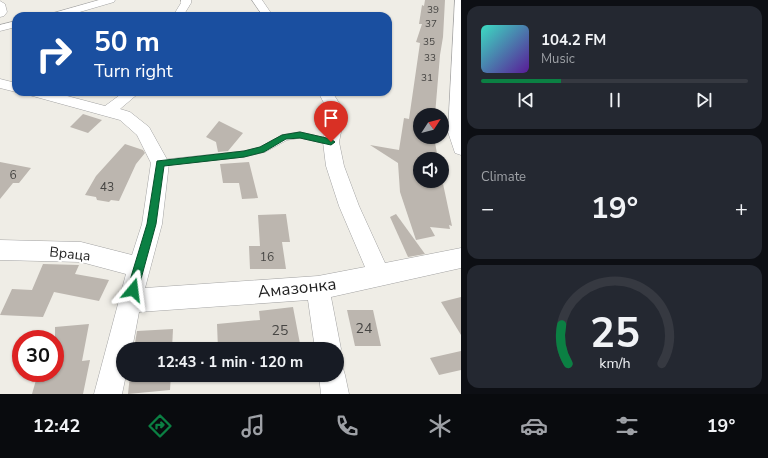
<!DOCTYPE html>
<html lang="en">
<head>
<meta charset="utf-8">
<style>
  body { margin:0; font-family:"Nunito Sans",sans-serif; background:#242831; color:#f1f3f6; height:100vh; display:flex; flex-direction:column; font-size:15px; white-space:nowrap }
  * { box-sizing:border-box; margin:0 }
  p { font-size:13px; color:#9ea1a6 }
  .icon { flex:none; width:22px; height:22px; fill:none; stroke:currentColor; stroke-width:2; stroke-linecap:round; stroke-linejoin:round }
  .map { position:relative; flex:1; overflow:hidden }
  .sheet { display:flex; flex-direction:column; gap:6px; padding:6px; background:#0d0f14; width:307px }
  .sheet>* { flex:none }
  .banner { position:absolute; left:12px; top:12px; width:380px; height:84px; border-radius:12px; box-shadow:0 1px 3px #0004; background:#1a4fa0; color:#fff; overflow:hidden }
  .needle { width:26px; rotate:54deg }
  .fabs { position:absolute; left:413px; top:108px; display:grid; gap:8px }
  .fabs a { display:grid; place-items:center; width:36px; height:36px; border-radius:50%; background:#171b24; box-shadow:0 1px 3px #0004; font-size:20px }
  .speed { position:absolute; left:12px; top:330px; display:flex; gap:8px; font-size:20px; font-weight:700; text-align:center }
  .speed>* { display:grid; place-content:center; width:52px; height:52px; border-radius:50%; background:#171b24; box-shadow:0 1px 3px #0004; line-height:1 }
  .speed .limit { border:6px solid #d22; background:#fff; color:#111 }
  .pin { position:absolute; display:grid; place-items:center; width:34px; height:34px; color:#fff; margin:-41px -17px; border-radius:50% 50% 50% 0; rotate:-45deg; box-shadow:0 0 4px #0007 }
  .pin .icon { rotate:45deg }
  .me { position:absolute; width:44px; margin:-22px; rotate:16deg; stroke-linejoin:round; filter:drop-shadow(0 0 3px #0008) }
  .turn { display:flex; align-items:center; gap:14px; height:84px; padding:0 16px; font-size:18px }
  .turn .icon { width:52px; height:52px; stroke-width:2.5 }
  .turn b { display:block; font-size:28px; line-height:34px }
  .big { font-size:30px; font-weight:700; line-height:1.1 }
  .sheet .tile { flex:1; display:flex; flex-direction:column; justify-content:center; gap:6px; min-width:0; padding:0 14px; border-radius:12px; background:#242831 }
  .sheet .dial { align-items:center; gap:0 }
  .dial svg { height:104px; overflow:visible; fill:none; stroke:#363941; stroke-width:7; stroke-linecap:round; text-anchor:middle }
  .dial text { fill:#f1f3f6; stroke:none }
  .song { display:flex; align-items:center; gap:12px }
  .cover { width:48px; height:48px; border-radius:6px; background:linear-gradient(135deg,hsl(170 70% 55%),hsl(270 70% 35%)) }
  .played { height:4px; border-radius:2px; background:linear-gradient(90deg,#0b8043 30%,#363941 30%) }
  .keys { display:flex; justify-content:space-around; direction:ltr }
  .heat { display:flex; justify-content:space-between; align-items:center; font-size:22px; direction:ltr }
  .trip { position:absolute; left:116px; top:342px; width:228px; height:40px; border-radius:20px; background:#171b24; box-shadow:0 1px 3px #0004; font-weight:700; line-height:40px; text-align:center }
  .tabs { display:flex; height:64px; justify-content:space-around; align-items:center; background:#090b0e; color:#9ea1a6 }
  .tabs .icon { width:28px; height:28px }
  .tabs .active { color:#0b8043 }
  .tabs b { font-size:18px; color:#f1f3f6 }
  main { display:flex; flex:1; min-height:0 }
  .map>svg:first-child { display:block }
</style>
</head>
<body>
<main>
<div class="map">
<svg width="461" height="394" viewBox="0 0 461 394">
  <rect width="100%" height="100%" fill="#efede6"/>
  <g fill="#bcb6af">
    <path d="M425 0H445L443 37 440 55 435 115H420V137H434L438 159H420V181H442V179L452 226 449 225 450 229 430 227 435 236 416 240 400 192 398 163 370 145 399 150 404 118 409 119 420 43 416 42 422 24H419L422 5 424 6Z"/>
    <path d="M83 114 102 120 88 133 70 127Z"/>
    <path d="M219 121 243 133 228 151 218 152 216 142 206 137Z"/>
    <path d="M125 144 143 150 145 153 136 164 119 201 111 200 109 202 97 200 96 197 85 195 96 176Z"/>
    <path d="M0 162 31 168 19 183H13L0 199Z"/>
    <path d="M249 162 258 198 242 199 239 183H223L220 164Z"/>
    <path d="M286 214 290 242H282L286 269H250L249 246H260L258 215Z"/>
    <path d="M396 214 425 254 408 257 390 217Z"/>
    <path d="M43 264 79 265 75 274 109 280 99 301 54 292 43 317 0 315 12 289 32 290Z"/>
    <path d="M461 297V335L441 302Z"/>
    <path d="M293 307 301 349H218L217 324 260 320 259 311Z"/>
    <path d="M347 310H373L381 346H355Z"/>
    <path d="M89 324 82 361 90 360 83 394H32L38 373H55V327Z"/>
    <path d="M173 329 172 349H134L137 331Z"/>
    <path d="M461 351V370L439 375 430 358Z"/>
    <path d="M130 375H171L170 390 128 394Z"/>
  </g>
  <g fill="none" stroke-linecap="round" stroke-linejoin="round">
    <defs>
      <path id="service" d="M300 132 331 139 335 142 331 145 300 138 287 140 265 152 244 157 160 166 156 163 160 160 244 151 260 147 282 135Z"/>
      <g id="minor">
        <path d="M99 0H115L114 2 66 16H49L50 14Z"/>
        <path d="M181 0H191V3L183 16H173L181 3Z"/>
        <path d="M252 0H262L273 16H263Z"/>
        <path d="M455 0H461V155L455 153 448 132Z"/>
        <path d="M0 1 5 4 7 12 4 16 0 17Z"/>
        <path d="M16 21V27L0 31V25Z"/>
        <path d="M0 79 16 83V92H18H16L0 88Z"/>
        <path d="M27 92H52L105 106 124 92H140L120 109 130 112 149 127 169 163 162 224 145 288 318 276 365 267 339 206 326 166 323 142 329 112 318 92H332L345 112 339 142 344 166 359 206 385 263 461 248V268L331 297 341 349 337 358V349H315L308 300 139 312 132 349H123V375H126L122 394H94L126 274 81 262 0 260V240L81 242 132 255 142 224 151 163 137 135 120 120 29 95Z"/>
        <path d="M337 364 342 365 345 375 349 394H321L319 375H337Z"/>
      </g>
    </defs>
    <use href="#service" stroke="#a3a3a3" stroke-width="1"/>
    <use href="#minor" stroke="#a3a3a3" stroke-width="1"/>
    <use href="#service" fill="#fff" fill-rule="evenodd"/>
    <use href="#minor" fill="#fff" fill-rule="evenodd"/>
  </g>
  <path fill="#0b8043" stroke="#07532c" d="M300 132 331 139 335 142 331 145 300 138 286 139 264 152 244 157 164 166 156 224 138 290 137 293 133 295 129 293 127 290 147 224 157 161 244 151 260 147 282 135Z"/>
  <g text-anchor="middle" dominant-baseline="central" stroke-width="4" stroke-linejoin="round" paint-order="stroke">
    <g font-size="10" fill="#464543">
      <text x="433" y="10">39</text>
      <text x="431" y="24">37</text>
      <text x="429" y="42">35</text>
      <text x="430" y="58">33</text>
      <text x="427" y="78">31</text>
    </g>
    <g font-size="12" fill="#464543">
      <text x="13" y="175">6</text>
      <text x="107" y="187">43</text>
      <text x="267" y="257">16</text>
    </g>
    <g font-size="14" fill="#1f1f1f" stroke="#fff">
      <text transform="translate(70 254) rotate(6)">Враца</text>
    </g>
    <g font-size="14" fill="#464543">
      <text x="364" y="328">24</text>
      <text x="280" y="330">25</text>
    </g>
    <g font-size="17" fill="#1f1f1f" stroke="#fff">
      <text transform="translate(297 288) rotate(-6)">Амазонка</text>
    </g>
  </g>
</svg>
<div class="fabs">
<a><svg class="needle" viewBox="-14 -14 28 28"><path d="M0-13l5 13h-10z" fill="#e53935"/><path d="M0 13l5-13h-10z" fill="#9ea1a6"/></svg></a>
<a><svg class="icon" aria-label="sound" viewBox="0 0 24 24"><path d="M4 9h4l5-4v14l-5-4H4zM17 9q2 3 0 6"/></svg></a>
</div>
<div class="speed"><div class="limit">30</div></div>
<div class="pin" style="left:331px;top:142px;background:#d93025"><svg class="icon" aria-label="arrive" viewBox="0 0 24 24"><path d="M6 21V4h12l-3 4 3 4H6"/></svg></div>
<svg class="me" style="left:133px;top:290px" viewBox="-20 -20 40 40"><path d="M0-17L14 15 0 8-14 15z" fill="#0b8043" stroke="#fff" stroke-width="4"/></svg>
<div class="trip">12:43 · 1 min · 120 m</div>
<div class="banner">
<div class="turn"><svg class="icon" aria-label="right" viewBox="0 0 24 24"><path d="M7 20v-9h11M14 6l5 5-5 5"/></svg><div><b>50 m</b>Turn right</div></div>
</div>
</div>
<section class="sheet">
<div class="tile">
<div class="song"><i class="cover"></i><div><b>104.2 FM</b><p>Music</p></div></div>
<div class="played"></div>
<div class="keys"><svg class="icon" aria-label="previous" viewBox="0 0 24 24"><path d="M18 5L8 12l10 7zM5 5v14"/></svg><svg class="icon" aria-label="pause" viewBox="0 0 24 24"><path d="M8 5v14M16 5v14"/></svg><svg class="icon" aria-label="next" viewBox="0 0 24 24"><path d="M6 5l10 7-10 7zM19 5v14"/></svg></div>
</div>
<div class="tile"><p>Climate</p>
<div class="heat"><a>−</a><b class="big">19°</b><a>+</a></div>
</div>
<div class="tile dial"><svg viewBox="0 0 100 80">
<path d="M14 69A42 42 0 1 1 86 69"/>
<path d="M14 69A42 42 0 0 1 9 39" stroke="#0b8043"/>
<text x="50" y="56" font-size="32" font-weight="700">25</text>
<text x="50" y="72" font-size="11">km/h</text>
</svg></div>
</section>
</main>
<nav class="tabs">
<b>12:42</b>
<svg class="icon active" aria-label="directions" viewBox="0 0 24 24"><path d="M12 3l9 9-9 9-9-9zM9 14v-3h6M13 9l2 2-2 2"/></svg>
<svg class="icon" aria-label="music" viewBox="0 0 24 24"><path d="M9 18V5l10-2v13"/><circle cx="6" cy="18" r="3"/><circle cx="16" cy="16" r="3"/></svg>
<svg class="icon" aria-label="phone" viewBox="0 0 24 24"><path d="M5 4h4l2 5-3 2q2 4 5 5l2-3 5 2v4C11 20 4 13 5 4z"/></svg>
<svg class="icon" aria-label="climate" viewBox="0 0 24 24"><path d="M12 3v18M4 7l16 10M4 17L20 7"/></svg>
<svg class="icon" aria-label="car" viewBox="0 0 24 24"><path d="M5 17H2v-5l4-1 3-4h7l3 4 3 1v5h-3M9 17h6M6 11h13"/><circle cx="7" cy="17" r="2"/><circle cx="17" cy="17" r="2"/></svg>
<svg class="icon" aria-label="filters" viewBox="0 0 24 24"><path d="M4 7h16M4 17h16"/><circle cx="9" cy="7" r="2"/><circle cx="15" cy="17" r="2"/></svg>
<b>19°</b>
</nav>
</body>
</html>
